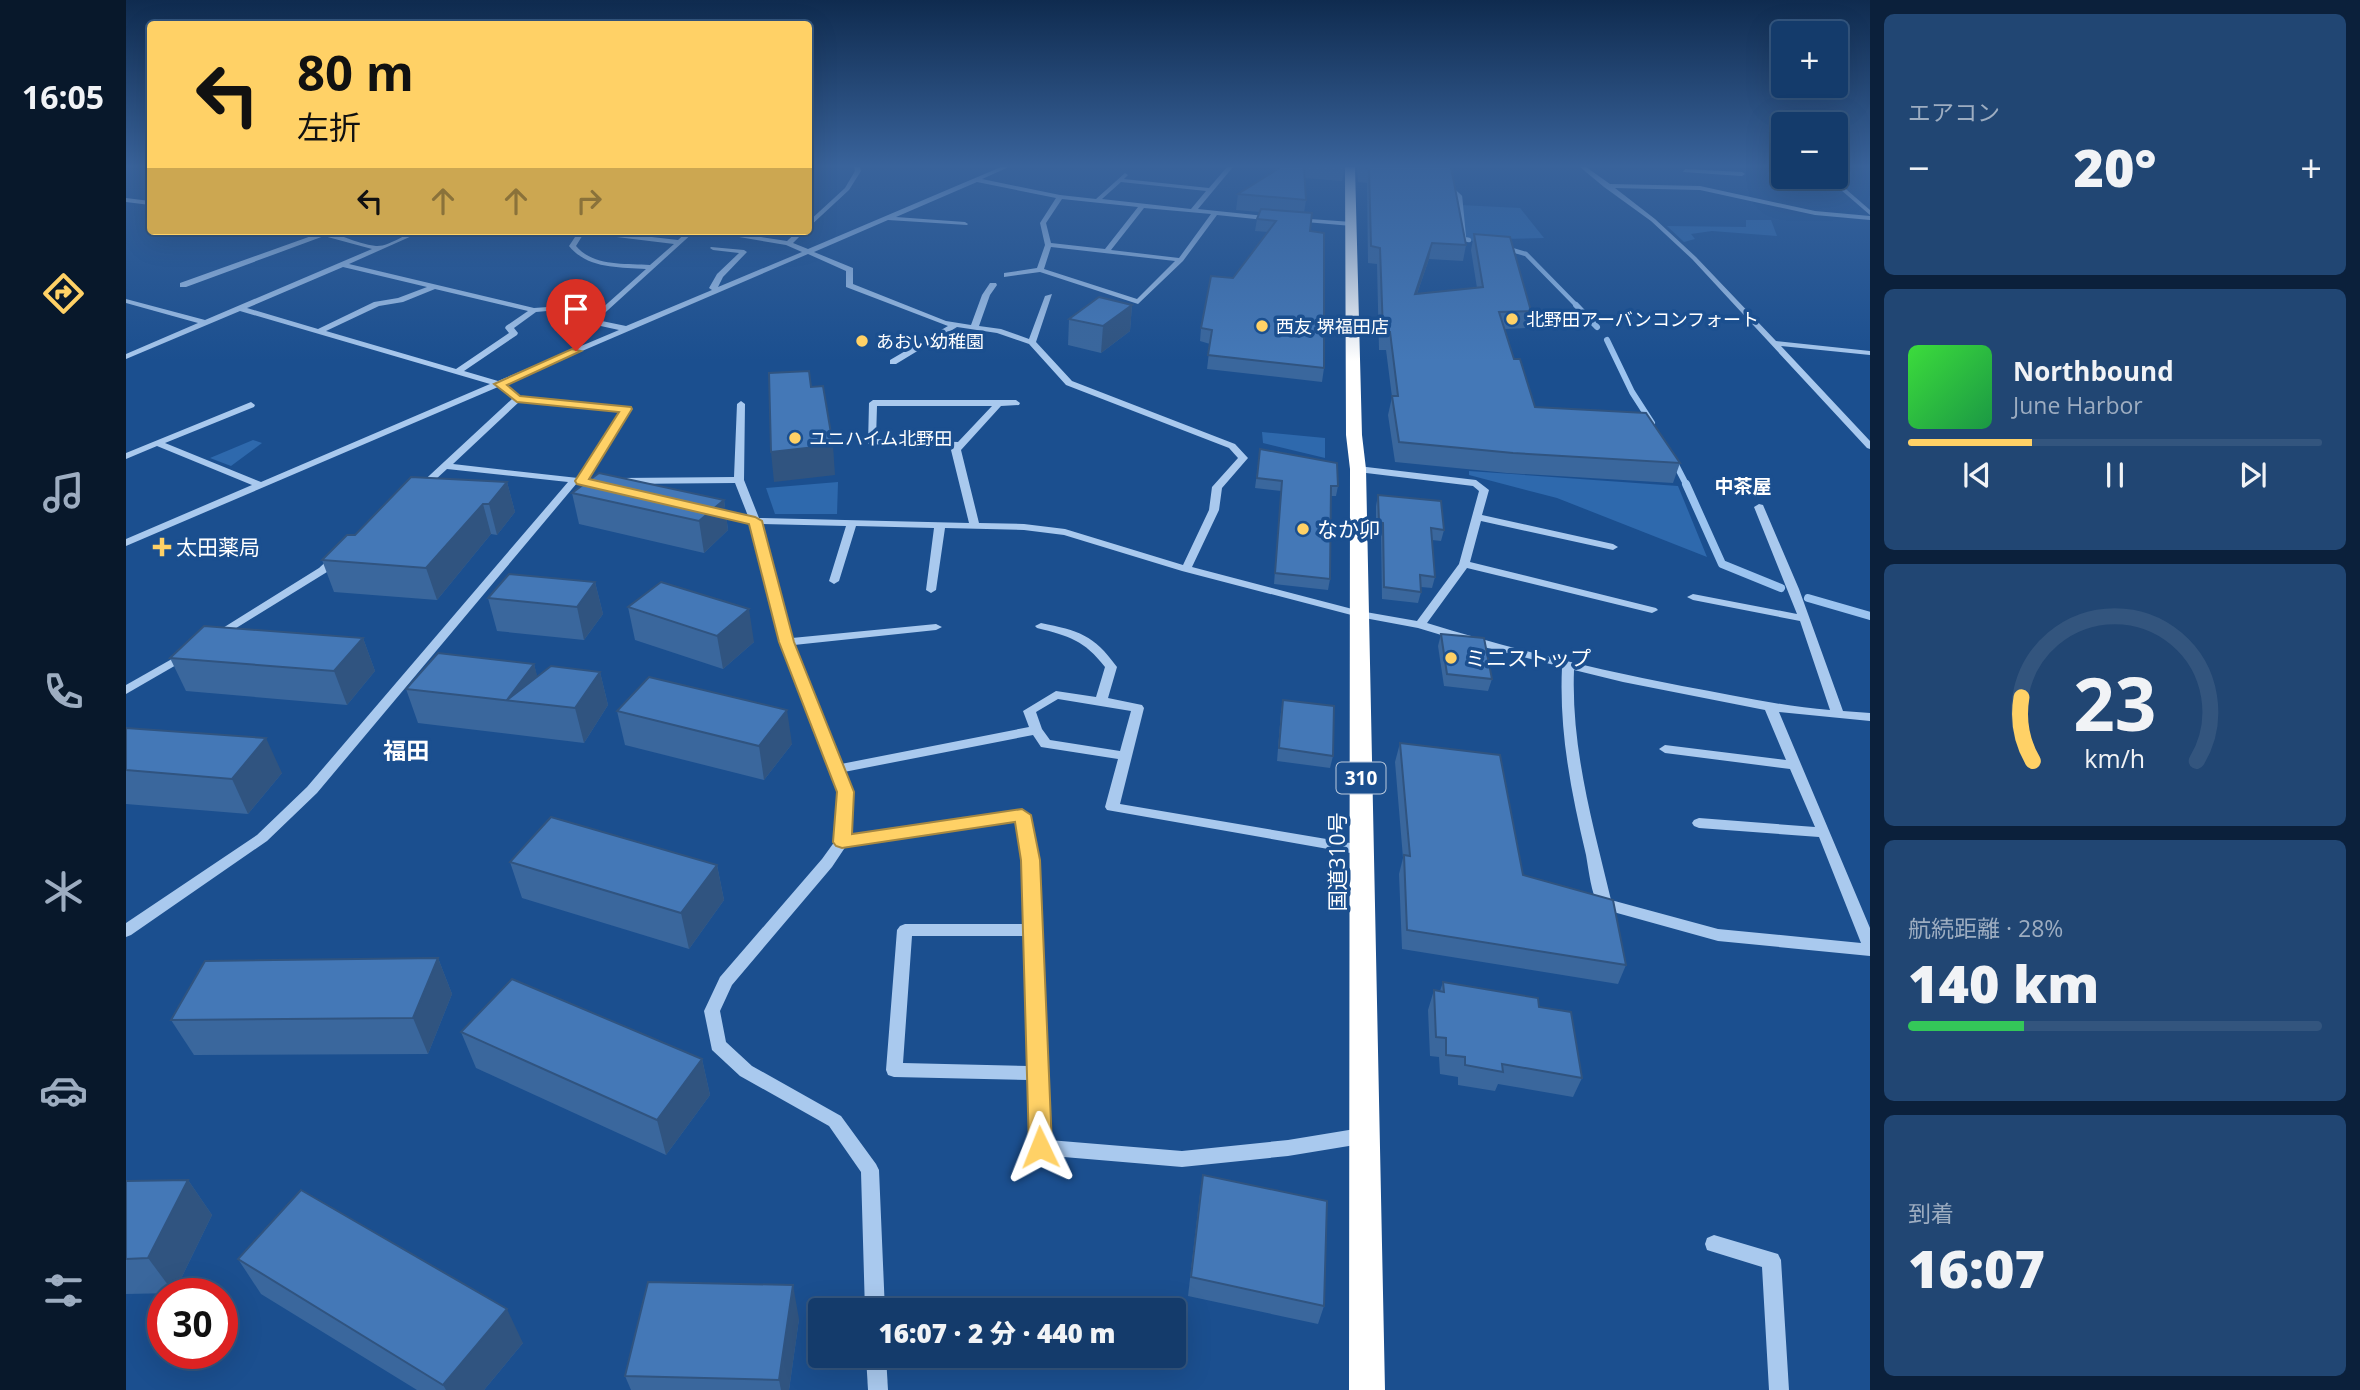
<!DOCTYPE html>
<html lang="ja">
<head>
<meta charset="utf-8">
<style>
  body { margin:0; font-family:"Open Sans","Noto Sans JP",sans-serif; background:#214673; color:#f1f3f6; height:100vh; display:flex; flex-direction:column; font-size:26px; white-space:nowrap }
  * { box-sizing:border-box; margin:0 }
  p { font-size:23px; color:#9dadc1 }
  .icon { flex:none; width:38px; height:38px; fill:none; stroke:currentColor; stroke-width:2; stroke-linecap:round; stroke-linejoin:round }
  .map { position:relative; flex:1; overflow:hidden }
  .side { display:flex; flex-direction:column; gap:14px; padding:14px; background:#0b203b; width:490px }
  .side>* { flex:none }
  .banner { position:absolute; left:21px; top:21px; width:665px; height:214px; border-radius:7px; box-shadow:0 7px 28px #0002,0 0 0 2px #33557e; background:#ffd166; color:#111; overflow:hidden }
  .fabs { position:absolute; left:1645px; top:21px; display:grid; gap:14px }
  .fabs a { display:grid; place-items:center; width:77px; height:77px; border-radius:7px; background:#143b6b; box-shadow:0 7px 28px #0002,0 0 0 2px #33557e; font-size:35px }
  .speed { position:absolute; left:21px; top:1278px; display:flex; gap:14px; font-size:35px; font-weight:700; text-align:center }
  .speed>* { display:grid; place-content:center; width:91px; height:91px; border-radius:50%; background:#143b6b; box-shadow:0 7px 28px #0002,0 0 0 2px #33557e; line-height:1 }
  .speed .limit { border:10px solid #d22; background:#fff; color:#111 }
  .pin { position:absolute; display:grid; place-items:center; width:60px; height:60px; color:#fff; margin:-72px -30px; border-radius:50% 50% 50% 0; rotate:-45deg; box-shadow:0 0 7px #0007 }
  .pin .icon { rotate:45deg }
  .me { position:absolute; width:77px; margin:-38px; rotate:358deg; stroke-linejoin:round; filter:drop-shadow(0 0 5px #0008) }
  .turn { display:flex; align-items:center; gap:24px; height:147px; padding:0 35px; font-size:32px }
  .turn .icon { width:91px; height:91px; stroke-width:2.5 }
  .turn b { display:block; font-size:49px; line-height:60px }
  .lanes { display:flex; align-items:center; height:66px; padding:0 35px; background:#0003; justify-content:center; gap:35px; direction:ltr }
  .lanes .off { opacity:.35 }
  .big { font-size:52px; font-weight:800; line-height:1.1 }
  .side .tile { flex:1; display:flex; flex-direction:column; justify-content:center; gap:10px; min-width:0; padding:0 24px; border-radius:10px; background:#214673 }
  .side .dial { align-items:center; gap:0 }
  .dial svg { height:182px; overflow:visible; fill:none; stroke:#33557e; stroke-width:7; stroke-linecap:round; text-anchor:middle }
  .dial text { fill:#f1f3f6; stroke:none }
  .song { display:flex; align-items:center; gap:21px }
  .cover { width:84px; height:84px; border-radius:10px; background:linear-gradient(135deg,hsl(120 70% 55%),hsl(140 70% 35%)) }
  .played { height:7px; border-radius:4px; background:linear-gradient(90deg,#ffd166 30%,#33557e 30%) }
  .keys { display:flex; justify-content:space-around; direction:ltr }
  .heat { display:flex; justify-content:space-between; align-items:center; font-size:38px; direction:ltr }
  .charge { height:10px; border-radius:5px; background:linear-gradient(90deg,#34c759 28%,#33557e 0) }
  .trip { position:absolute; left:682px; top:1298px; width:378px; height:70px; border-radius:7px; background:#143b6b; box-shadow:0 7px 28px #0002,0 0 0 2px #33557e; font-weight:800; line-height:70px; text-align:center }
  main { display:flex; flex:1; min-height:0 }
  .tab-bar { display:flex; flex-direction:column; width:126px; justify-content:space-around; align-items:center; background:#08182b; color:#9dadc1 }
  .tab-bar .icon { width:49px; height:49px }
  .tab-bar .selected { color:#ffd166 }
  .tab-bar b { font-size:32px; color:#f1f3f6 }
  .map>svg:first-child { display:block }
</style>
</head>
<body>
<main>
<nav class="tab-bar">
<b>16:05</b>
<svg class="icon selected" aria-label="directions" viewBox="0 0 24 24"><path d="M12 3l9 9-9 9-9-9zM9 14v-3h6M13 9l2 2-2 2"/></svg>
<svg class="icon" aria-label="music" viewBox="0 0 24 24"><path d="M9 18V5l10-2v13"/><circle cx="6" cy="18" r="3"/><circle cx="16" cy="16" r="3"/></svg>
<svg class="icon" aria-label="phone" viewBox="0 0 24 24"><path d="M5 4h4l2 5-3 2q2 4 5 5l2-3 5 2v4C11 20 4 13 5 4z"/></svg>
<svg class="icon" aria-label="climate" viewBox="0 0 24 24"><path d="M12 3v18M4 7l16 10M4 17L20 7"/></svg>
<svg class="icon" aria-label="car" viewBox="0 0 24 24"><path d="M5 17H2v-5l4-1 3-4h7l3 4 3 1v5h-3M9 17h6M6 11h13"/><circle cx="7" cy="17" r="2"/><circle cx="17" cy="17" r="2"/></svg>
<svg class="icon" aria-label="filters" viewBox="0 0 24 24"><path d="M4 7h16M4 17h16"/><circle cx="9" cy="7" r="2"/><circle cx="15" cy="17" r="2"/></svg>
</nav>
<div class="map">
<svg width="1744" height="1390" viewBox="0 0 1744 1390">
  <rect width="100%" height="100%" fill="#1b4f8f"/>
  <g fill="#2e69ad">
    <path d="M1334 205 1394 208 1418 238 1372 239 1362 245 1338 239Z"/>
    <path d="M1620 220H1645L1651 236 1586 231 1565 234 1569 239 1558 242 1541 226 1620 227Z"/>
    <path d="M1136 432 1199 438V458L1137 443Z"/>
    <path d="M127 440 136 443 105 466 84 458Z"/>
    <path d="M1343 471 1552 486 1581 557 1431 498 1343 475Z"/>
    <path d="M712 482 711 514H649L640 488Z"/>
  </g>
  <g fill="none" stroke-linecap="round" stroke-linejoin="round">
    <g stroke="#9cc4f0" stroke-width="4.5">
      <path d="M1323 187 1334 197 1338 239 1343 240"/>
      <path d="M1379 248 1400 254 1452 307"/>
    </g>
    <g stroke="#9cc4f0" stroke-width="6">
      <path d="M1450 305 1471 327"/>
      <path d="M1481 340 1506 392 1526 423"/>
      <path d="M1547 459 1561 486"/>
    </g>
    <g stroke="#9cc4f0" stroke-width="8">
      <path d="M1560 484 1596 564 1655 588"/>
      <path d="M1682 598 1744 616"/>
    </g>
    <g fill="#a9c9ee" fill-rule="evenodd">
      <path d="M728 167H734L735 171 723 190 682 228V222L719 188 729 171Z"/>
      <path d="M875 167H883L856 179 934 195 970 199 999 173 1002 175 998 179 1083 188 1101 167H1107L1072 209 1148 217 1151 219 1148 221 1091 215 1057 261 1012 304 914 272 878 277V273L911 268 919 245 914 223 930 198 851 182 770 217 839 222 842 224 841 225 762 220 688 252 727 268V284L820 321 845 325 856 295 864 283H870L871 285 864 295 853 326 875 329 903 339 919 296 926 294 910 342 946 381 1109 444 1122 458 1096 488 1093 510 1066 567 1234 611 1291 621 1333 564 1353 491 1347 486 1232 472 1227 469 1232 466 1350 480 1363 490 1356 515 1487 544 1492 547 1487 550 1355 521 1344 562 1530 608 1532 610 1526 613 1341 568 1301 623C1385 649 1470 669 1556 686 1606 695 1654 706 1704 710L1674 621 1567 600 1561 597 1567 594 1671 614 1628 507 1633 504 1637 505 1673 589 1717 711 1744 713V721L1653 712 1744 928V956L1592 941 1473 908C1465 892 1463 872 1460 855 1445 792 1433 731 1436 667L1342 643 1292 628 1233 617 1056 571 938 535 898 530 819 528 810 590 805 593 800 590 808 528 730 526 713 581 708 584 703 581 720 526 635 524 666 638 810 624 816 627 810 630 668 645 715 764 903 727 897 711 930 691 970 697 979 667C958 640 943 636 911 628L909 626 915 623C953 631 967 634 991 667L982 698 1016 705 1018 708 994 804 1236 845 1241 846 1243 850 1241 854 1236 855 981 810 979 807 992 759 915 747 907 735 718 772 726 792 724 836 896 810 901 812 903 815 911 860 923 1140 1056 1151 1162 1140 1235 1128 1241 1131 1244 1136 1241 1141 1235 1144 1162 1156 1056 1167 914 1155 908 1153 905 1147 903 1080 768 1077 762 1075 760 1070 771 930 774 926 779 924H899L897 860 890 821 720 846 706 867 606 985 594 1011 600 1042 626 1066 715 1116 750 1164 753 1170 759 1311H739L735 1172 703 1126 614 1076 586 1050 578 1011 594 977 696 859 709 841 712 828V792L655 642 624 523 580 513 579 511 584 508 622 516 609 483 495 484 490 481 495 478 608 477 611 404 615 401 619 404 618 480 633 518 843 523 825 450 827 448 742 444 743 403 747 400H890L894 403 893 405 875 406 835 450 853 523 898 524 939 529 1057 565 1083 510 1086 487 1112 458 1103 448 940 385 903 344 871 333 831 327 770 364H764V360L822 326 720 287V271L682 254 379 384 393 397 504 407 505 409 461 480 479 486 474 489 451 483 191 793 141 841 5 935 0 937V923L131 835 181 787 442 482 321 469 297 491H291V487L386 399 372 387 0 546V539L126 485 31 446 0 459V453L125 402 129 405 128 407 39 443 135 482 364 384 114 311 0 359V354L72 323 0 303V299L79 320 246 249 198 236 60 287H54V283L191 234 190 231C211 231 229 244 250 246 264 247 281 231 297 231L223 264 408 308 422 307 464 319 520 269C492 267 462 269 443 246L453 231H473L552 240 562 231H569L471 320 500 326 586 290 583 288 591 274 613 253 587 250 584 248 585 247 618 250 621 252 597 277 592 287 676 252 660 245 578 231H595L661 241 672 231H679L667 243 682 249ZM995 182 1080 191 1065 209 976 199ZM936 199 1012 207 979 249 925 243 920 223ZM1018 208 1085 214 1053 258 985 250ZM458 233 548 244 524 265C498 263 468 267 450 246ZM925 247 1049 261 1011 299 918 269ZM217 267 301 287 272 298 248 302 192 329 121 308ZM309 289 402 311 380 326 379 328 383 333 330 369 200 331 253 306 277 302ZM421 311 438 318 493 330 372 381 338 371 391 335 392 333 388 328 410 312ZM393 402 495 411 452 478 327 464ZM751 406H866L832 442 750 439ZM1448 670 1497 682 1639 710 1660 760 1539 745 1533 749 1539 753 1664 769 1689 827 1573 818 1568 820 1566 823 1568 826 1573 828 1693 837 1735 943 1592 929 1485 900C1467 824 1445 749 1448 670ZM932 699 1005 711 994 751 924 740 916 729 910 712ZM786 936H899L903 1066 777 1063Z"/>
      <path d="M1454 167H1460L1484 184 1574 186 1689 211 1744 216V220L1689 215 1574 190 1489 188 1529 219 1570 257 1650 341 1744 351V355L1655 346 1744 441V449L1741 448 1566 259 1525 221 1478 187Z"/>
      <path d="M1559 169 1616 172 1619 174 1616 176 1557 172Z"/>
      <path d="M1700 177H1706L1744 210V215Z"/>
      <path d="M0 198 24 201V205L0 202Z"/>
      <path d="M1170 218 1226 222 1229 224 1226 226 1168 221V219Z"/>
      <path d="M210 555 215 558 201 572 94 638H86L84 636 193 568 206 556Z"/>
      <path d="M60 651 64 653 66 655 64 657 0 694V685Z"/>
      <path d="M1588 1235 1652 1254 1655 1260 1663 1390H1643L1636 1267 1581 1250 1579 1244 1581 1238Z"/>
      <path d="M740 1356H760L762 1390H742Z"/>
    </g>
    <path fill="#fff" fill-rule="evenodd" d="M1219 167H1229L1236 435 1240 469 1259 1390H1223L1224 469 1220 435Z"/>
  </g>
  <g fill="#3a679d">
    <path d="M1155 167H1219L1216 181 1178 178 1180 200 1178 213 1184 231 1198 368 1196 382 1081 369 1084 344 1074 341 1075 328 1107 278 1142 232 1129 231 1131 219 1134 212 1110 210 1112 194Z"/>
    <path d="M1231 167H1325L1340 245 1337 261 1303 259 1291 294 1351 288 1345 250 1348 234 1405 311 1400 328 1379 329 1388 359 1409 407 1554 463 1547 483 1381 473 1269 462 1262 415 1266 397 1260 350H1253L1251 264 1242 263 1241 183 1232 182Z"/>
    <path d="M1006 305 1004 331 975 353 942 345 943 319Z"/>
    <path d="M1134 449 1212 486 1210 496H1205L1204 579 1202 590 1148 584 1155 491 1129 488Z"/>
    <path d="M381 482 389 512 371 535 365 534 311 600 208 592 196 560 229 535Z"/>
    <path d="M446 493 598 500 602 530 578 553 453 524Z"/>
    <path d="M1252 495 1318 530 1315 541 1306 540 1309 577 1306 588 1295 587V592L1292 603 1256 599 1255 534H1250V506Z"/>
    <path d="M469 582 477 614 458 640 371 631 362 598Z"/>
    <path d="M502 607 628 642 597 669 509 640Z"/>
    <path d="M1315 634 1366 679 1362 691 1318 686 1312 646Z"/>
    <path d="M237 638 249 671 221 705 60 691 44 658Z"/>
    <path d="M408 664 411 677 474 672 482 705 458 743 292 723 280 689Z"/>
    <path d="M1157 700 1207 756 1204 768 1151 761 1155 712Z"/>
    <path d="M491 711 666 744 638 780 499 745Z"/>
    <path d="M0 728 156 773 122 814 0 804Z"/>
    <path d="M1274 743 1397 875 1500 965 1492 984 1276 949 1273 874 1277 858 1269 762Z"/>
    <path d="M384 862 591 865 598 900 563 949 396 898Z"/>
    <path d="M312 958 326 994 302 1054 68 1055 45 1020Z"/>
    <path d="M1317 982 1413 1007 1456 1078 1447 1097 1372 1084 1369 1091 1332 1085V1077L1314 1074 1313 1057 1304 1056 1302 1010 1308 990 1314 991Z"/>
    <path d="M335 1032 576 1059 584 1095 540 1155 350 1068Z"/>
    <path d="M1077 1175 1198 1306 1192 1324 1062 1296 1074 1194Z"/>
    <path d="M62 1180 86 1215 48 1293 0 1294V1181Z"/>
    <path d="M112 1259 397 1343 358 1390H291L135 1294Z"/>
    <path d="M673 1319 663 1390H505L499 1376Z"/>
  </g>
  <g fill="#305480">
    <path d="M1306 243 1303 259 1285 311 1289 294Z"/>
    <path d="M1006 305 1004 331 975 353 977 326Z"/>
    <path d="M707 445 709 475 648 482 645 452Z"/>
    <path d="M381 482 389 512 371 535 363 504Z"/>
    <path d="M598 500 602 530 578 553 573 521Z"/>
    <path d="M357 504 365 534 311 600 300 568Z"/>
    <path d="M469 582 477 614 458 640 451 607Z"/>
    <path d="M623 609 628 642 597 669 591 636Z"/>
    <path d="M237 638 249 671 221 705 208 671Z"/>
    <path d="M408 664 417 698 381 700Z"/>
    <path d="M474 672 482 705 458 743 449 708Z"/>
    <path d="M661 710 666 744 638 780 633 746Z"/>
    <path d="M140 738 156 773 122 814 106 779Z"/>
    <path d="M591 865 598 900 563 949 555 913Z"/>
    <path d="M312 958 326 994 302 1054 287 1018Z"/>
    <path d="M576 1059 584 1095 540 1155 531 1120Z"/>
    <path d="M62 1180 86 1215 48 1293 22 1258Z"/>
    <path d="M667 1285 673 1319 663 1390H655L653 1380Z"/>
    <path d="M381 1309 397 1343 358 1390H320L317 1385Z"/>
  </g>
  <g fill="#4478b7" stroke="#305480" stroke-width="2">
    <path d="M1155 167H1178L1180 200 1112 194Z"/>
    <path d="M1234 167H1325L1340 245 1306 243 1289 294 1357 287 1348 234 1384 237 1405 311 1373 312 1388 359H1394L1409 407 1520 413 1554 463 1387 453 1273 442 1266 396H1272L1264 332H1257L1254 248 1245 246 1243 168Z"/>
    <path d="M1135 209 1186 213 1184 231 1198 233V368L1082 355 1086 330 1075 328 1085 276 1107 278 1150 221 1131 219Z"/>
    <path d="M973 297 1006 305 977 326 943 319Z"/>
    <path d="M683 371 685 387 697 386 707 445 645 452 643 373Z"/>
    <path d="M1134 449 1211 463 1212 486H1205L1204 579 1149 573 1156 481 1131 478Z"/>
    <path d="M473 473 598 500 573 521 446 493Z"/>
    <path d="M285 477 381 482 363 504H357L300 568 196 560 221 535H229Z"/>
    <path d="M1252 495 1315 501 1318 530 1305 528 1309 577 1294 575 1295 592 1258 587 1257 523 1253 522Z"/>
    <path d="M383 574 469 582 451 607 362 598Z"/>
    <path d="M535 582 623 609 591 636 502 607Z"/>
    <path d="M78 626 237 638 208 671 44 658Z"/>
    <path d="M1315 634 1358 638 1366 679 1321 674Z"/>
    <path d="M312 653 408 664 381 700 425 666 474 672 449 708 280 689Z"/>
    <path d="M523 677 661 710 633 746 491 711Z"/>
    <path d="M1157 700 1208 706 1207 756 1153 748Z"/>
    <path d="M0 728 140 738 106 779 0 770Z"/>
    <path d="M1274 743 1374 755 1397 875 1487 900 1500 965 1281 930 1278 855 1284 856Z"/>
    <path d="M425 817 591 865 555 913 384 862Z"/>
    <path d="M312 958 287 1018 45 1020 79 961Z"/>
    <path d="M386 979 576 1059 531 1120 335 1032Z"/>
    <path d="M1317 982 1412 998 1413 1007 1445 1012 1456 1078 1376 1064 1377 1072 1339 1065V1057L1320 1055V1038L1310 1037 1308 990 1318 992Z"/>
    <path d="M1077 1175 1201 1201 1198 1306 1065 1277Z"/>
    <path d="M62 1180 22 1258 0 1259V1181Z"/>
    <path d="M175 1190 381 1309 317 1385 112 1259Z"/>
    <path d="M522 1282 667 1285 653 1380 499 1376Z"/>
  </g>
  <linearGradient id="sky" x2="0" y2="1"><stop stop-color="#0f2b4f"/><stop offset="0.46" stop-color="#39639b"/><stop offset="1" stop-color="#39639b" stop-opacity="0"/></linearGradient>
  <rect width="1744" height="361" fill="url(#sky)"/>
  <path fill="#ffd166" stroke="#a68842" stroke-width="2" d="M446 349 455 351 381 385 394 396 505 407 506 409 463 479 629 517 636 521 668 642 728 792 726 834 896 809 905 815 914 860 926 1147 922 1155 914 1158 906 1155 903 1147 895 860 889 822 716 848 710 846 707 842 711 792 653 642 623 524 451 484 449 481 493 412 391 402 368 384Z"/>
  <g fill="#ffd166" stroke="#1b4f8f" stroke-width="2.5">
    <circle cx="1386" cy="319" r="7"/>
    <circle cx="1136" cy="326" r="7"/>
    <circle cx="736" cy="341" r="7"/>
    <circle cx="669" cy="438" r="7"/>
    <circle cx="1177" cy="529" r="7"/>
    <path d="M32.5 536.5h7v7h7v7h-7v7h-7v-7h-7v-7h7z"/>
    <circle cx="1325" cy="658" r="7"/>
  </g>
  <g text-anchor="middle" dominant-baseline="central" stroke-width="7" stroke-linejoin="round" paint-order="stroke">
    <g font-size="18" fill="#fff" stroke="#1b4f8f" text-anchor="start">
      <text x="1400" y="319">北野田アーバンコンフォート</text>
      <text x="1150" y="326">西友 堺福田店</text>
      <text x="750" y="341">あおい幼稚園</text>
      <text x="683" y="438">ユニハイム北野田</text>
    </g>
    <g font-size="19" font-weight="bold" fill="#fff" stroke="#1b4f8f">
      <text x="1617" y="486">中茶屋</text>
    </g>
    <rect fill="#1b4f8f" stroke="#bbcadd" stroke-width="2" x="1210.5" y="762.5" width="49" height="31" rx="5"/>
    <g font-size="19" font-weight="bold" fill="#fff">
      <text x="1235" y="778">310</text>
    </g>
    <g font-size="21" fill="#fff" stroke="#1b4f8f" text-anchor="start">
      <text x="1191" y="529">なか卯</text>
      <text x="50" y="547">太田薬局</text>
      <text x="1339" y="658">ミニストップ</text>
    </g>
    <g font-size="21" fill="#fff" stroke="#1b4f8f">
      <text transform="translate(1211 862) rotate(-90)">国道310号</text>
    </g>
    <g font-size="23" font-weight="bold" fill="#fff" stroke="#1b4f8f">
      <text x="280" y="750">福田</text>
    </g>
  </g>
</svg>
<div class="fabs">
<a>+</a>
<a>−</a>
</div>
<div class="speed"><div class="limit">30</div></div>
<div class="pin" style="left:450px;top:351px;background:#d93025"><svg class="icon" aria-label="arrive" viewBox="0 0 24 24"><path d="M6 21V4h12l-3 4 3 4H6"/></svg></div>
<svg class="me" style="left:914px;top:1147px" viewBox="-20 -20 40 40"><path d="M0-17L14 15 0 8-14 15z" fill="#ffd166" stroke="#fff" stroke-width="4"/></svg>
<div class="trip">16:07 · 2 分 · 440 m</div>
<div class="banner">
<div class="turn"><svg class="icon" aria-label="left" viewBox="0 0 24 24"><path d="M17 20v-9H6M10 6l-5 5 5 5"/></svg><div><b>80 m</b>左折</div></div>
<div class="lanes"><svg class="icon" aria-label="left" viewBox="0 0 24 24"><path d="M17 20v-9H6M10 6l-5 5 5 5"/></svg><svg class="icon off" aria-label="ahead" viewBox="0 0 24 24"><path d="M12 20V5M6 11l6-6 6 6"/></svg><svg class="icon off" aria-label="ahead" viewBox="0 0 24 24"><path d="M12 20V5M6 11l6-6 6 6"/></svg><svg class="icon off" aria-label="right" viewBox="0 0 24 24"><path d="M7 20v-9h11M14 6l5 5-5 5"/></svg></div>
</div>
</div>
<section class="side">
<div class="tile"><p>エアコン</p>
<div class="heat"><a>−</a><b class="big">20°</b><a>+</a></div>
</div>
<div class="tile">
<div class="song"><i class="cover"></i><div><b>Northbound</b><p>June Harbor</p></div></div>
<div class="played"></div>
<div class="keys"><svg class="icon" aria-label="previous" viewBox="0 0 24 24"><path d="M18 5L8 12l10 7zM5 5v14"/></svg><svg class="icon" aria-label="pause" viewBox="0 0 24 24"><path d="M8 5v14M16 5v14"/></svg><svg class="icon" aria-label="next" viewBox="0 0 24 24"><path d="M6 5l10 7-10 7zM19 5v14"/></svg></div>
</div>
<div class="tile dial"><svg viewBox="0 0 100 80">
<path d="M14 69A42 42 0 1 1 86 69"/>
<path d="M14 69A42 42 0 0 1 9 41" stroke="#ffd166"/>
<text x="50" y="56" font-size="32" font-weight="700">23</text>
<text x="50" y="72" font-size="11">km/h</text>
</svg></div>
<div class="tile"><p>航続距離 · 28%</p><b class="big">140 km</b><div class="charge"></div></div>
<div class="tile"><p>到着</p><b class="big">16:07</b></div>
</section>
</main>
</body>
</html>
